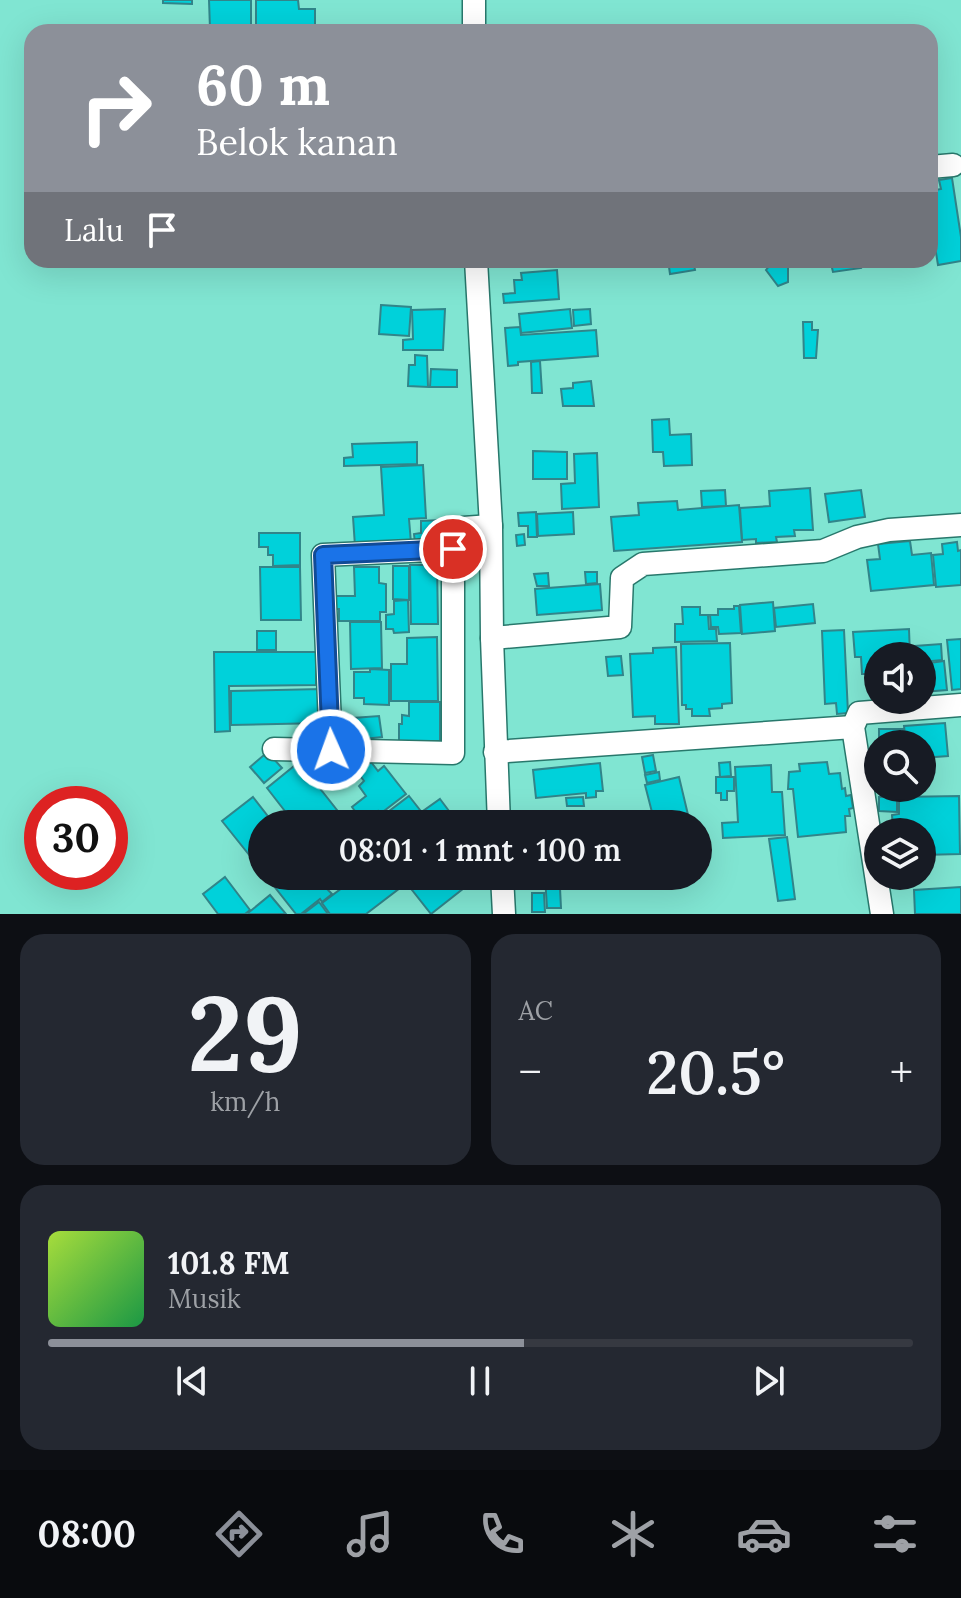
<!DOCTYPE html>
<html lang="id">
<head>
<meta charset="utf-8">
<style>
  body { margin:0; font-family:Lora,serif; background:#242831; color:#f1f3f6; height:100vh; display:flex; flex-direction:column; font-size:30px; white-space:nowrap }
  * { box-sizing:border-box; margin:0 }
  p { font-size:26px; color:#9ea1a6 }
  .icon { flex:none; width:44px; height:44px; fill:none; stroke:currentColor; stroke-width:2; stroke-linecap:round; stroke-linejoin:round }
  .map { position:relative; height:914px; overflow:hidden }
  .side { display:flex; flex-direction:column; gap:20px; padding:20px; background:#0d0f14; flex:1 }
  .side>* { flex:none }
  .hud { position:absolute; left:24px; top:24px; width:914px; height:244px; border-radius:24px; box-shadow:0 8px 32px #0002; background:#8c9099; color:#fff; overflow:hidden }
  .tools { position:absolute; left:864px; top:642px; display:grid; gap:16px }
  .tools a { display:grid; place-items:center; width:72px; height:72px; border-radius:50%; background:#171b24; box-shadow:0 8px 32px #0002; font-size:40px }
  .speed { position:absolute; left:24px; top:786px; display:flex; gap:16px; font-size:40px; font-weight:700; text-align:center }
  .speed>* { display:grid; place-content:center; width:104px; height:104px; border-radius:50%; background:#171b24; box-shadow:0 8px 32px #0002; line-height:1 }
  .speed .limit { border:12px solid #d22; background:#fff; color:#111 }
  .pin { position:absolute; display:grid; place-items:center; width:68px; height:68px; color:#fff; margin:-34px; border:4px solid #fff; border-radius:50%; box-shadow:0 2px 8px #0007 }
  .me { position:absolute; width:88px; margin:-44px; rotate:358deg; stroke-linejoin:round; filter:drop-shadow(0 0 6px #0008) }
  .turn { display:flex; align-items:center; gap:28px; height:168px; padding:0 40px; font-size:36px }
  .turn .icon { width:104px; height:104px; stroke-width:2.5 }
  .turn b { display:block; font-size:56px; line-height:68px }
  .then { display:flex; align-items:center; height:76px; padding:0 40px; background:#0003; gap:16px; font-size:30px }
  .big { font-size:60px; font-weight:600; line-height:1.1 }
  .side .card { flex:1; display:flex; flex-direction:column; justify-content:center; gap:12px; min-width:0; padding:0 28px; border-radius:24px; background:#242831 }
  .side .dial { align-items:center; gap:0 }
  .dial b { font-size:104px; line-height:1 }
  .song { display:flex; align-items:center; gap:24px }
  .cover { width:96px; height:96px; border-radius:12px; background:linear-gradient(135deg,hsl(80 70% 55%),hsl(140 70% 35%)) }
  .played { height:8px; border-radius:4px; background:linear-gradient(90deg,#8c9099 55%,#363941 55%) }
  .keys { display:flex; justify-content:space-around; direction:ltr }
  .heat { display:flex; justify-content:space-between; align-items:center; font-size:44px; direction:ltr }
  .side .tiles { flex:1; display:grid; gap:20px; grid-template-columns:1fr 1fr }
  .card:last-child { grid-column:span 2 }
  .trip { position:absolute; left:248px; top:810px; width:464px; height:80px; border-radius:40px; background:#171b24; box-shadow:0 8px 32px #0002; font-weight:600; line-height:80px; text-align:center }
  .menu { display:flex; height:128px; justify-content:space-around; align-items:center; background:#090b0e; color:#9ea1a6 }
  .menu .icon { width:56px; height:56px }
  .menu .on { color:#8c9099 }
  .menu b { font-size:36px; color:#f1f3f6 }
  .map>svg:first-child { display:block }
</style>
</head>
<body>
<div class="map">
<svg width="961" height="914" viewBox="0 0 961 914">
  <rect width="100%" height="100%" fill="#80e5d2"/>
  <g fill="#00d1da" stroke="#31858a" stroke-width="2">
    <path d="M163 0H192V4L163 3Z"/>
    <path d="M209 0H251V28L210 29Z"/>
    <path d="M256 0H298L299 9H315V27L256 29Z"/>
    <path d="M952 178 961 237V261L938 265 930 215V191L941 189 939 180Z"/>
    <path d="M668 260H693L695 270 670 274Z"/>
    <path d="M738 260H755V265L739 267Z"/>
    <path d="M788 260V282L778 286 766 270 770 265 761 260Z"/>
    <path d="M830 260H859L861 268 833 272Z"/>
    <path d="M557 270 559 299 504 303 503 294 515 293 514 280H522L521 273Z"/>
    <path d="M381 305 411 307 409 336 379 334Z"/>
    <path d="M445 309 443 350H403V340L413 339 412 310Z"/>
    <path d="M570 309 572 328 521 333 519 314Z"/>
    <path d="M590 309 591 324 574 326 573 310Z"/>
    <path d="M803 322H812V330H818L816 358H804Z"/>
    <path d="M520 327 521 335 596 330 598 356 518 362V365L508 366 505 328Z"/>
    <path d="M415 355 427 356 428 387 408 386 409 365H415Z"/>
    <path d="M540 361 542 393H532L531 362Z"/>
    <path d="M431 369 457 370V387H430Z"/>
    <path d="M591 381 594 406H563L561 389 573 388V383Z"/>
    <path d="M669 419 670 435 691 434 692 465 664 466 663 452H653L652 420Z"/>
    <path d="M417 442V464L344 466V458L353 457 352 444Z"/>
    <path d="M533 451 567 452V479H533Z"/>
    <path d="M597 453 599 507 562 509 561 484 575 483 574 454Z"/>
    <path d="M423 465 426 518 409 519 411 543 355 546 353 517 384 515 381 467Z"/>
    <path d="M810 488 813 530H794L795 536 776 537 777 542 756 543V539L742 540 740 508 770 506 769 491Z"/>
    <path d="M725 490 726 506 702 507 701 491Z"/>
    <path d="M861 490 865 517 829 522 825 494Z"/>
    <path d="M677 501 678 510 739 505 742 542 614 551 611 517 639 515 638 503Z"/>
    <path d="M536 512 537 537H528V526H519L518 513Z"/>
    <path d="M573 512 574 534 538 536 537 514Z"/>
    <path d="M441 520 442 545 415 543 414 534 421 533V521Z"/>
    <path d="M259 533H300V565L273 566V555H268V547H259Z"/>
    <path d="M524 534 525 545 517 546 516 535Z"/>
    <path d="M910 541 912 555 931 553 934 585 871 591 867 560 880 559 878 544Z"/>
    <path d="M957 542 958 551 961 550V585L936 587 933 555 943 554 942 544Z"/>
    <path d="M410 565H437L438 624H411Z"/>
    <path d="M393 566H409V600L393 599Z"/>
    <path d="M260 567H300L301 620H261Z"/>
    <path d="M354 567H379V583L386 584V612H380V621H339V609H334V596H355Z"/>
    <path d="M585 572H597V583L586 584Z"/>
    <path d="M548 573 549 586H537L534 574Z"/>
    <path d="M600 584 602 610 537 615 535 589Z"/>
    <path d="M408 600 409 632 394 633 393 629H386V615L394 614V601Z"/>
    <path d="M773 602 775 631 742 634 740 605Z"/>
    <path d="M813 604 815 623 776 627 774 608Z"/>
    <path d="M734 606H739L741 633 719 634 718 627H711L710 615H718V609H734Z"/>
    <path d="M682 607H700V615H708L709 629H716L717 641 675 642V624H683Z"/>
    <path d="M350 622H381L382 668 351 669Z"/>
    <path d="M909 629 910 656H878V700H890L872 701 870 674H862L861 657H855L853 632Z"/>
    <path d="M844 630 848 713 837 714 836 703 825 704 822 631Z"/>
    <rect x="257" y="631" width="19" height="19"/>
    <path d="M437 637 438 701H391V664H407V638Z"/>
    <path d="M961 639V689L952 690 947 640Z"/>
    <path d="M730 643 732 703 722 704V708L709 709 710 716H692V709H686V705H682L681 644Z"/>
    <path d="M941 644 942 660 922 662V656H916L915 646Z"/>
    <path d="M676 647 679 724H655V716L633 717 630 654 653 653V648Z"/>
    <path d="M214 652H316V685L229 686 230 731 215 732Z"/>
    <path d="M621 656 623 675 608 676 606 657Z"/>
    <path d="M944 661 947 690 923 692 922 664Z"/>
    <path d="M370 669 389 670V705L364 704V698H354V672H370Z"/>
    <path d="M322 689 323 723 231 725V691Z"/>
    <path d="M409 702H440V741H399V724H402V715L409 716Z"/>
    <path d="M379 716 382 737 355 740 353 718Z"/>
    <path d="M352 718 353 734 346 735 347 739H341L339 719Z"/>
    <path d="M945 723 948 756 922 758V744H906L904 726Z"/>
    <rect x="879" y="729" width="24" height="15"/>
    <path d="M264 755 268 759 271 756 282 768 264 783 250 767Z"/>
    <path d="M653 755 656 771 645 773 642 757Z"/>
    <path d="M299 762 348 824H295L267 788Z"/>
    <path d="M371 762 378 771 384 766 406 794 380 814 378 811 363 822 352 807 366 796 359 786 364 781 358 773Z"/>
    <path d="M730 762 731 776 720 777 719 763Z"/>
    <path d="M827 762 829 774 840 773 842 789 845 788 846 796 851 795 853 808 849 809 850 816H845L846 832 798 837 793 789H788L789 772 800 771 799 764Z"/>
    <path d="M600 763 603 791H596V797L586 798V793L536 798 533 770Z"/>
    <path d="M771 765 772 792H782L785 835 723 838 722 823 738 822 735 767Z"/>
    <path d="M659 772 660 780 647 783 645 775Z"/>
    <path d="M679 777 689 819 655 824 645 785Z"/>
    <path d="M716 777H734V791H727V800H721V793H716Z"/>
    <path d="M889 788H911V793L888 792Z"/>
    <path d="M409 796 431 824H378L376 821Z"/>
    <path d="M959 796 960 854 922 855V832H893L892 815 899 814V797Z"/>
    <path d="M253 797 274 824H262V871L222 821Z"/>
    <path d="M583 797 584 806H567L566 798Z"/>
    <path d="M879 797H897V812L879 811Z"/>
    <path d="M440 799 452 815 439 824H433L423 811Z"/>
    <path d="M787 837 795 899 778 901 769 839Z"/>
    <path d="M266 876H355L344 885 341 881 328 890 332 894 322 902 320 899 301 914H296Z"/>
    <path d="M358 876H391L400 888 366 914H330L322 903Z"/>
    <path d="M401 876H455L464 888 431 914Z"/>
    <path d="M528 876H544V882H529Z"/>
    <path d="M545 876H572V888H560L561 908H547Z"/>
    <path d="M225 877 250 910 245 914H218L203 894Z"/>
    <path d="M961 887V914H915L914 890Z"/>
    <path d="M532 893H544L545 912H532Z"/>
    <path d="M270 895 286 914H249L248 913Z"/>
    <path d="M319 902 328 914H303Z"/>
  </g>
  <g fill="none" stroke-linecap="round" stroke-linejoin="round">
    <defs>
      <g id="minor">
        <path d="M474 32V0"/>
        <path d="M930 167 953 165"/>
        <path d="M476 260 491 526 492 638 499 824"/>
        <path d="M492 638 620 627 622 578 643 564 823 551 857 537 889 530 961 525"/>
        <path d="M274 749 453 753V549"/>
        <path d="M331 750 323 555 453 549 463 528 491 526"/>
        <path d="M495 752 853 727"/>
        <path d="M502 876 504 914"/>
        <path d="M882 914 853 727 859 713 961 705"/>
      </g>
    </defs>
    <use href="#minor" stroke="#28786c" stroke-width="25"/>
    <use href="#minor" stroke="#fff" stroke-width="22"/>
  </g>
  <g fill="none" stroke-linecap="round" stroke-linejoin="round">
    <defs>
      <path id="route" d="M331 750 323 555 453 549"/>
    </defs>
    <use href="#route" stroke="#114b97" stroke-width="20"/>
    <use href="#route" stroke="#1a73e8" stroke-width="14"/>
  </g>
</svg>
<div class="tools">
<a><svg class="icon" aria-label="sound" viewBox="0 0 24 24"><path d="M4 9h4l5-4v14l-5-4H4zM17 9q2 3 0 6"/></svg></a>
<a><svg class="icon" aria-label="search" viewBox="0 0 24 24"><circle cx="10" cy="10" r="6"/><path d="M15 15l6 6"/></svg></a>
<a><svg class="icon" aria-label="layers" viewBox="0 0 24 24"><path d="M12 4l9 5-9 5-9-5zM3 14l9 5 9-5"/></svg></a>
</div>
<div class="speed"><div class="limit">30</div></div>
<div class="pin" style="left:453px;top:549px;background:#d93025"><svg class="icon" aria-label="arrive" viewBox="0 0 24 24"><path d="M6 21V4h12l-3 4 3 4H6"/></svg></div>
<svg class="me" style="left:331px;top:750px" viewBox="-20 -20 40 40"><circle r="17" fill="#1a73e8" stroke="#fff" stroke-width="3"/><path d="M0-11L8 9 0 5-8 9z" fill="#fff"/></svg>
<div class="trip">08:01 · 1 mnt · 100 m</div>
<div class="hud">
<div class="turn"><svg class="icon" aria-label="right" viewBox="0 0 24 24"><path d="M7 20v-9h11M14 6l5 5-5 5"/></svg><div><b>60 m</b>Belok kanan</div></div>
<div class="then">Lalu<svg class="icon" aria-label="arrive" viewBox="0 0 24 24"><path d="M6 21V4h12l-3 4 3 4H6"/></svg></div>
</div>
</div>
<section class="side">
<div class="tiles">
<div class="card dial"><b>29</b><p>km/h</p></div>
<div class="card"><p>AC</p>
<div class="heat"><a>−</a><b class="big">20.5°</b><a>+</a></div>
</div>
<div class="card">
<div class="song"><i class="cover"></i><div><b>101.8 FM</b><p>Musik</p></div></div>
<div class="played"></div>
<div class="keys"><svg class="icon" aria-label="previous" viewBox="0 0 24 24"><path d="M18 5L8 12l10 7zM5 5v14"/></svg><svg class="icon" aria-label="pause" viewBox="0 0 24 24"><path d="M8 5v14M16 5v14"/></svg><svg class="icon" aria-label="next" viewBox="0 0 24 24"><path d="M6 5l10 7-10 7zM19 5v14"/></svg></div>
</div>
</div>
</section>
<nav class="menu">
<b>08:00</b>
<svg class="icon on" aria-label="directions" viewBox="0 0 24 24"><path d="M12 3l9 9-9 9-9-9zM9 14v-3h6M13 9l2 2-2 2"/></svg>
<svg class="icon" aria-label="music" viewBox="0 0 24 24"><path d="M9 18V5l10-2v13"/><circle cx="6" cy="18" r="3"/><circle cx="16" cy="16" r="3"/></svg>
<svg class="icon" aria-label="phone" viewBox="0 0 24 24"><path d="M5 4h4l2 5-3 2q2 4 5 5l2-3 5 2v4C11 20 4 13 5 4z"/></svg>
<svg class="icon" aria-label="climate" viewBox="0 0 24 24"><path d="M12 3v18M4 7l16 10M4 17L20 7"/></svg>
<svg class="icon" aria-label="car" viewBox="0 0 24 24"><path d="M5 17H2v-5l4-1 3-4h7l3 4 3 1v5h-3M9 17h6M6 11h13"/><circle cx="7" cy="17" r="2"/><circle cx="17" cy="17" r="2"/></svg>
<svg class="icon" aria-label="filters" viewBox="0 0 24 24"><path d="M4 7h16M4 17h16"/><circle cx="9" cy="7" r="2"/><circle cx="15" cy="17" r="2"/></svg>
</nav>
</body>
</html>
